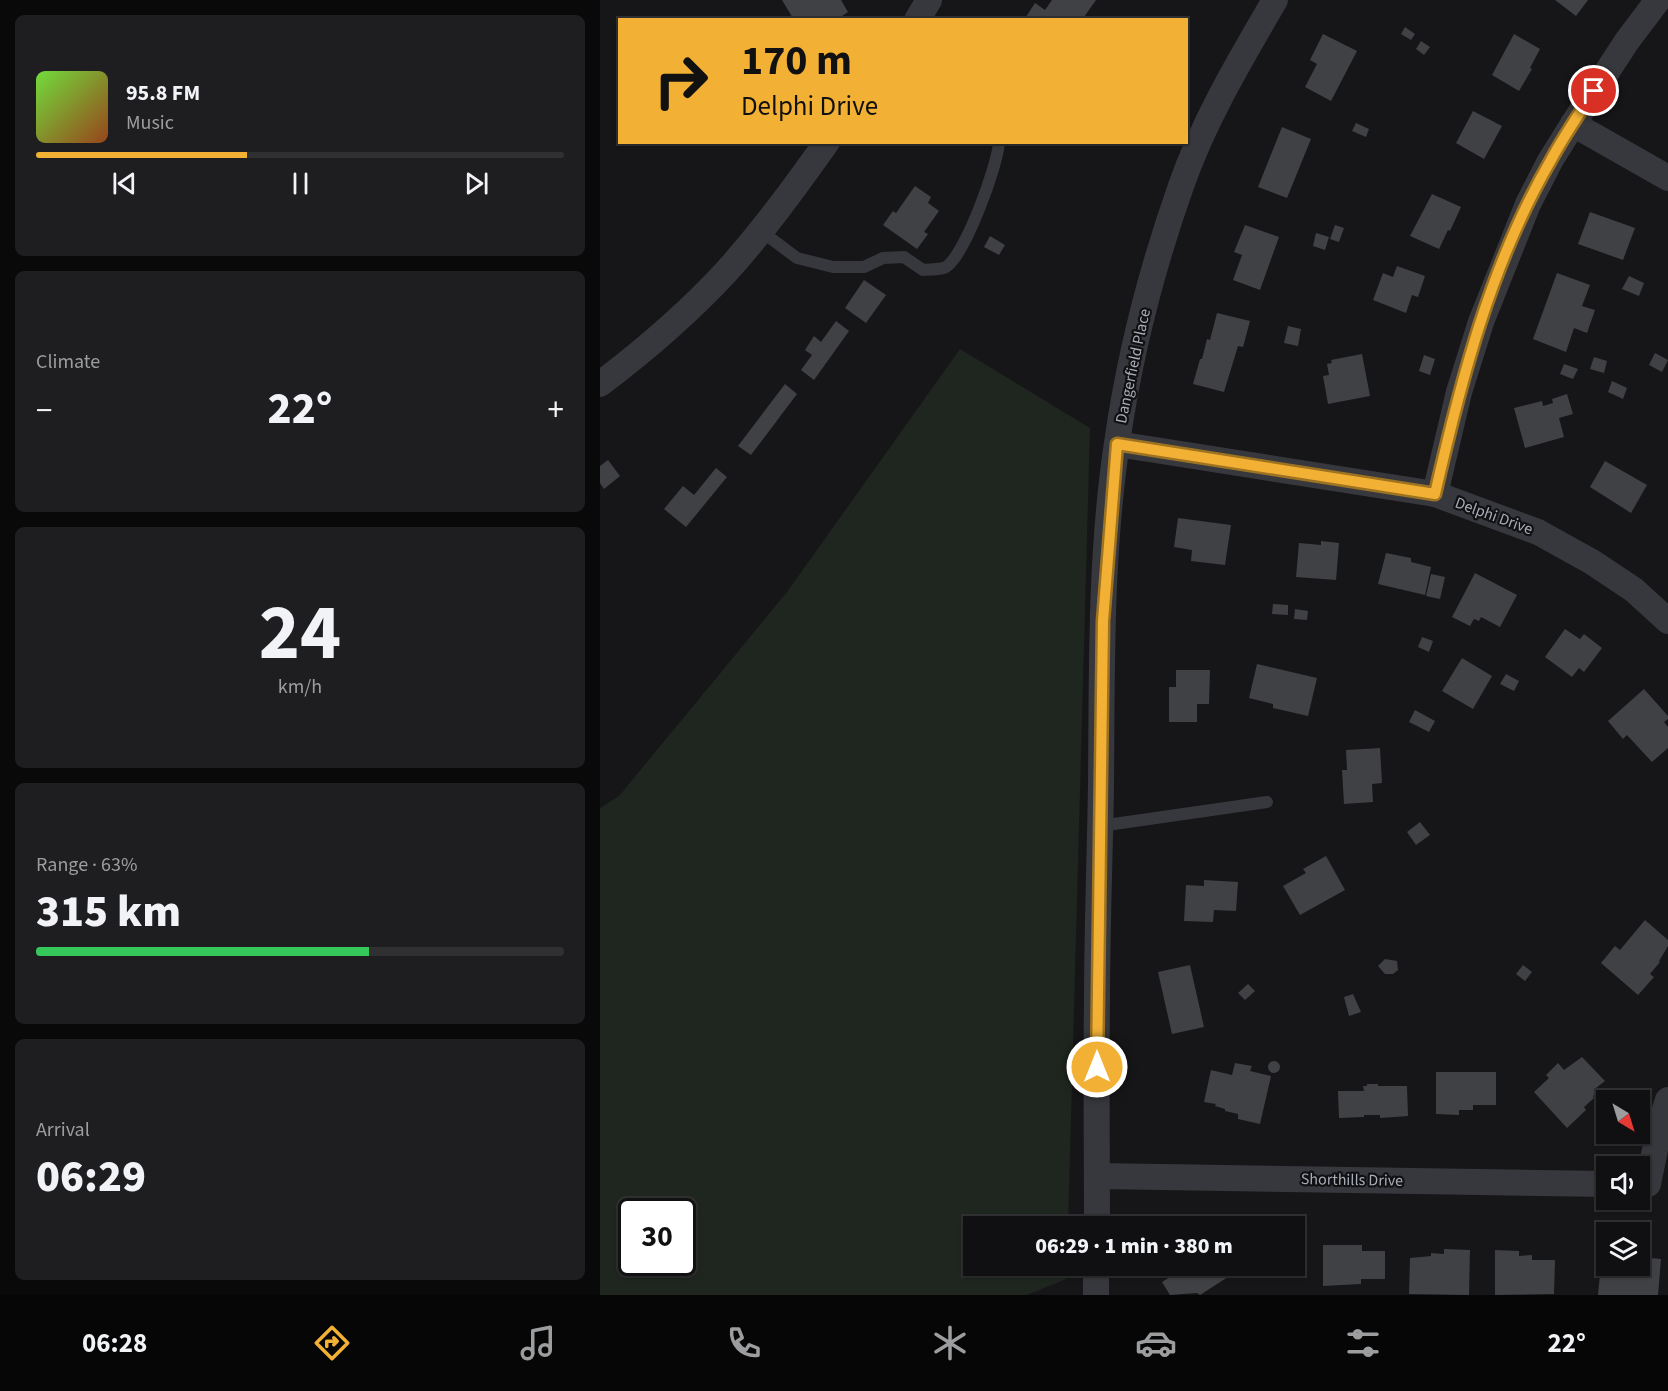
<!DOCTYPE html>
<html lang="en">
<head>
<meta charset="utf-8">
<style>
  body { margin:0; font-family:"Source Sans 3",sans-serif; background:#1e1e20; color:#f1f3f6; height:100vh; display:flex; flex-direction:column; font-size:22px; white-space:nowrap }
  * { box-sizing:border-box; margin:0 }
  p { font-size:20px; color:#9c9d9f }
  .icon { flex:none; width:33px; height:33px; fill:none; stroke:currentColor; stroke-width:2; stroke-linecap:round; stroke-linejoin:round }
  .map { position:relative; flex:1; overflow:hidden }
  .drawer { display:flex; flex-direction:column; gap:15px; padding:15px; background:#09090a; width:600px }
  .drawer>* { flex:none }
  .hud { position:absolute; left:18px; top:18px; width:570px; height:126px; border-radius:0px; box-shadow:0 2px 4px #0004,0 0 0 2px #303032; background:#f2b134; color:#111; overflow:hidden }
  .needle { width:39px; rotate:142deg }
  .fabs { position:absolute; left:996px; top:1090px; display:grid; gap:12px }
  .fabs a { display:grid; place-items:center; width:54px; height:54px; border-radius:0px; background:#101012; box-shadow:0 2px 4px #0004,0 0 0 2px #303032; font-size:30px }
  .speed { position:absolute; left:18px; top:1198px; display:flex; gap:12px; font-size:30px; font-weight:700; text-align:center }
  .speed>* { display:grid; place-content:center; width:78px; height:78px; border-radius:50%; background:#101012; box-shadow:0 2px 4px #0004,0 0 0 2px #303032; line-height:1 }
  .speed .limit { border:3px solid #111; border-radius:9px; background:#fff; color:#111 }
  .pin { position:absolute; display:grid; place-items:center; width:51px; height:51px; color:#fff; margin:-26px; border:3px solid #fff; border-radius:50%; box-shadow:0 2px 6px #0007 }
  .me { position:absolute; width:66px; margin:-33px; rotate:0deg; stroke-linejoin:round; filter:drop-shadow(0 0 4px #0008) }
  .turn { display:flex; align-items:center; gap:21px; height:126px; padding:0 24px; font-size:27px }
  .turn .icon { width:78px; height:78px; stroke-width:2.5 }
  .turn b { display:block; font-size:42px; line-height:51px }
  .big { font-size:45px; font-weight:800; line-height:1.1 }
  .drawer .card { flex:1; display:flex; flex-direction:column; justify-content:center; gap:9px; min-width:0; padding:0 21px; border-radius:9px; background:#1e1e20 }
  .drawer .dial { align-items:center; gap:0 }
  .dial b { font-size:78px; line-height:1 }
  .song { display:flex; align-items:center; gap:18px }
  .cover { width:72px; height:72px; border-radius:9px; background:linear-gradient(135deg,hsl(100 70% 55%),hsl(20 70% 35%)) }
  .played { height:6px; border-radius:3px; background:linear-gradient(90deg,#f2b134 40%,#303032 40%) }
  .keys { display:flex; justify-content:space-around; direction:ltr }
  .heat { display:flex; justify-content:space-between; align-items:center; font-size:33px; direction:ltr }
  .charge { height:9px; border-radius:4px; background:linear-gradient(90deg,#34c759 63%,#303032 0) }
  .trip { position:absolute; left:363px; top:1216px; width:342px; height:60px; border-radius:0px; background:#101012; box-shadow:0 2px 4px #0004,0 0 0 2px #303032; font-weight:800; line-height:60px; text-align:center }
  .tab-bar { display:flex; height:96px; justify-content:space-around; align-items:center; background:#060607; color:#9c9d9f }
  .tab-bar .icon { width:42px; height:42px }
  .tab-bar .selected { color:#f2b134 }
  .tab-bar b { font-size:27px; color:#f1f3f6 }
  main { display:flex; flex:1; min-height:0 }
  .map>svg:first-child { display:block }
</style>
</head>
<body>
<main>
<section class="drawer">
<div class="card">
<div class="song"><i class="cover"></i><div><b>95.8 FM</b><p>Music</p></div></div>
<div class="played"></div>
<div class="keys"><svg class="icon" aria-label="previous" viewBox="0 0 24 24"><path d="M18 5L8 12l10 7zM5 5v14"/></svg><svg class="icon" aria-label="pause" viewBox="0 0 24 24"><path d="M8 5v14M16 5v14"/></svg><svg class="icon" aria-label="next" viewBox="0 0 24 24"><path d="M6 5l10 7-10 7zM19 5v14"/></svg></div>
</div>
<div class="card"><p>Climate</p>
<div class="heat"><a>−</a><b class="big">22°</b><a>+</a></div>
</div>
<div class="card dial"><b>24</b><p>km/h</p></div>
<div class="card"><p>Range · 63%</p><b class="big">315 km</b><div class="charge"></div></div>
<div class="card"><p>Arrival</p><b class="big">06:29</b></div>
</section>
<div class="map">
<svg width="1068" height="1295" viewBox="0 0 1068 1295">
  <rect width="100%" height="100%" fill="#161618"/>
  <path fill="#1e261f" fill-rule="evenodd" d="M360 349 490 428 468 1227H374V1266H467L466 1279 427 1295H0V808L19 796 187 592ZM32 1212H82V1263H32Z"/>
  <g fill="#404145">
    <path d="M182 0H241L248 12 236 20H194Z"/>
    <path d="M452 0H496L484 17 488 20H424L435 3 445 10Z"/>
    <path d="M955 0H988L976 16Z"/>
    <path d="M805 27 815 34 811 40 801 34Z"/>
    <path d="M723 34 757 51 731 101 705 87 717 64 710 60Z"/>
    <path d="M914 34 940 49 930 68 932 69 919 91 892 75Z"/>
    <path d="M821 41 830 47 824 55 816 49Z"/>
    <path d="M873 111 902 126 884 159 856 143Z"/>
    <path d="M756 123 769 129 766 137 752 131Z"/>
    <path d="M682 127 711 139 687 198 658 187Z"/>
    <path d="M315 186 331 197 328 203 339 211 324 232 328 234 317 249 283 225 293 211 296 213Z"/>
    <path d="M832 194 861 207 850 231 848 230 839 249 810 236Z"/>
    <path d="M990 212 1035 228 1023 260 978 244Z"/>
    <path d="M645 225 679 237 660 290 633 280 642 255 634 252Z"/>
    <path d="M735 225 744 228 739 242 730 239Z"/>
    <path d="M716 233 729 237 725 250 713 246Z"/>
    <path d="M390 236 405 245 399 255 384 247Z"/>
    <path d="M797 266 825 276 818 297 812 295 806 313 773 300 783 273 793 277Z"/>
    <path d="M957 273 990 285 982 306 995 310 987 333 974 328 966 352 933 339Z"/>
    <path d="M1029 276 1044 283 1039 296 1022 289Z"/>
    <path d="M264 280 286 295 266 323 245 308Z"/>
    <path d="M617 313 650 321 643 347 638 346 624 392 593 384 600 359H602L607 339 610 340Z"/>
    <path d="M236 321 249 331 214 380 201 370 212 355 205 350 214 336 221 342Z"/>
    <path d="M688 326 701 329 698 346 684 343Z"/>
    <path d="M1055 353 1068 360 1062 372 1049 365Z"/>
    <path d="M762 354 770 396 728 404 723 376 729 375 727 364 732 363 731 360Z"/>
    <path d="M824 355 835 359 830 375 819 371Z"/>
    <path d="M994 357 1007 361 1004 373 990 369Z"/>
    <path d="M964 364 978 369 973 379 960 374Z"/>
    <path d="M1012 381 1027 388 1023 399 1008 392Z"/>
    <path d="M185 384 197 394 151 455 138 446Z"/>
    <path d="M967 394 973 414 959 418 964 437 925 448 914 408 942 401 943 406 953 403 952 399Z"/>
    <path d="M8 460 20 476 4 489 0 483V466Z"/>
    <path d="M1005 461 1047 485 1031 513 990 487Z"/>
    <path d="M116 468 127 477 86 527 64 509 83 486 94 495Z"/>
    <path d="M578 518 631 525 625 565 591 561 592 550 574 547Z"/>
    <path d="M721 541 739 543 736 580 696 577 699 543 721 545Z"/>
    <path d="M786 553 811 558V562L831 567 825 595 778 584Z"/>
    <path d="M875 573 917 595 900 627 881 617 879 621 874 619 870 626 852 617Z"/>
    <path d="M831 574 845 577 840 599 826 596Z"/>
    <path d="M673 604 688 605V615L672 614Z"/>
    <path d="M695 609 708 611 707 620 694 619Z"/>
    <path d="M965 629 980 639 984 634 1002 648 984 672 979 668 972 677 945 657Z"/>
    <path d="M822 637 833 641 829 652 818 647Z"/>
    <path d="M862 658 892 676 873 709 842 691Z"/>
    <path d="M657 664 717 678 708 716 673 708V704L649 698Z"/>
    <path d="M576 670H610L609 704H597V722H569V687H576Z"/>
    <path d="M906 674 919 681 914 691 900 684Z"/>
    <path d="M1044 689 1068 716V719L1064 722 1068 727V748L1052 762 1027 735 1023 739 1008 721Z"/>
    <path d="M815 710 835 721 829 732 809 722Z"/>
    <path d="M780 748 782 783 772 784 773 802 744 804 742 770H747L746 750Z"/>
    <path d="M820 822 830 835 816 845 807 832Z"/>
    <path d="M726 856 745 890 700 915 683 886 706 873 703 869Z"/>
    <path d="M604 880 638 882 636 911 614 910 613 922 584 921 586 885 604 886Z"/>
    <path d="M1045 920 1068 940V946L1059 961 1060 962 1050 974 1054 977 1038 995 1001 963 1015 946 1020 950Z"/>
    <path d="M785 959 797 961 798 970 793 974H785L778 966Z"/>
    <path d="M590 965 604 1027 572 1034 558 972Z"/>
    <path d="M923 965 932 972 925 981 916 974Z"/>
    <path d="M648 984 655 991 645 1000 638 993Z"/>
    <path d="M753 994 761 1012 749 1016 744 997Z"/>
    <path d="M982 1057 1005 1081 996 1088 998 1090 993 1096 994 1098 984 1107 986 1110 967 1128 934 1092 949 1078 946 1075 958 1063 964 1070Z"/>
    <circle cx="674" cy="1067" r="6"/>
    <path d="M635 1063 652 1066 650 1071 671 1076 660 1124 638 1119V1114L625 1111V1109L615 1106 616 1104 604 1102 611 1070 632 1075Z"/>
    <path d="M836 1072H896V1105H873V1110H859V1115L836 1114Z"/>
    <path d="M767 1084H778V1086H807L808 1116 780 1118V1115H764V1117L739 1118 738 1091H764L763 1086H767Z"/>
    <path d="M723 1245H762V1251H785V1279H761V1284L723 1286Z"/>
    <path d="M844 1249 870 1250 869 1295 809 1294 810 1258 831 1256V1253L844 1254Z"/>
    <path d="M895 1250 919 1251V1256L932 1255V1260H955L954 1294 895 1295Z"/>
    <path d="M1040 1257 1061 1259 1058 1295H998L1001 1263 1006 1264V1266H1040Z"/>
    <path d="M579 1266H625L631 1275 600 1295 597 1293 570 1295 562 1282 581 1270Z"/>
  </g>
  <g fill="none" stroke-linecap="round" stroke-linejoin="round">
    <g stroke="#37383d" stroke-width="12">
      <path d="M161 231 197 258 233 267H264L283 258 304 257 323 270C330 269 341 270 346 267 365 255 398 165 399 142"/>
      <path d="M500 826 667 802"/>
    </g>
    <g stroke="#37383d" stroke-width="26">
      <path d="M317 20 329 0"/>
      <path d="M973 124 1068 178"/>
      <path d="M0 384C45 350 88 313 126 272 163 231 195 187 227 142"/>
      <path d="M517 444 835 494 938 532 992 562 1034 590 1068 621"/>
      <path d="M835 494 859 392 881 322 928 204 950 161 973 124 1027 41 1058 0"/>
      <path d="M497 1176 1006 1184"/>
      <path d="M1048 1184 1060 1125 1068 1100"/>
      <path d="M497 1227C497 1151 496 1075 497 999 497 928 500 856 501 784 502 671 500 556 517 443 529 358 552 268 581 186 604 120 640 60 675 0"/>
      <path d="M496 1295V1266"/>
    </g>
  </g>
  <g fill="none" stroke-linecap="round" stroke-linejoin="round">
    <defs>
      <path id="route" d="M497 1067 503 621 517 444 835 494C861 380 891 263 951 160 964 136 979 114 994 91"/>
    </defs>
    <use href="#route" stroke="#9d7322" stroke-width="15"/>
    <use href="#route" stroke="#f2b134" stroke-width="10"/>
  </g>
  <g text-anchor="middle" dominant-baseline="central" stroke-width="4.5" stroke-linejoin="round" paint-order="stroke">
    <g font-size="16" fill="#a8adb8" stroke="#111113">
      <text transform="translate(533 366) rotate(-78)">Dangerfield Place</text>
      <text transform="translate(894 516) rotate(20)">Delphi Drive</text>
      <text transform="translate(752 1180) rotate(1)">Shorthills Drive</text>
    </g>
  </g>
</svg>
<div class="fabs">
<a><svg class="needle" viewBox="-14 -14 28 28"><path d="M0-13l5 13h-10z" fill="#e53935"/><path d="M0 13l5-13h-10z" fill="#9c9d9f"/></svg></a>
<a><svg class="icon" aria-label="sound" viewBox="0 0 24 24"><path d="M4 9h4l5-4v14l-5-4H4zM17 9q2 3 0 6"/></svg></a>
<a><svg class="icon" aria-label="layers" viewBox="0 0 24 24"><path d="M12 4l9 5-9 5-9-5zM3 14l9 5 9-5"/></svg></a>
</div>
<div class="speed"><div class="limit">30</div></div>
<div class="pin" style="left:994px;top:91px;background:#d93025"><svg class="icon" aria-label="arrive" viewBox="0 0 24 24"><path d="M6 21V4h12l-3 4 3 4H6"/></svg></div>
<svg class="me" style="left:497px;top:1067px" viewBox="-20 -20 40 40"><circle r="17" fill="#f2b134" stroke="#fff" stroke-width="3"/><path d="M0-11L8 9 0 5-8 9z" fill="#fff"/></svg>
<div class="trip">06:29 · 1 min · 380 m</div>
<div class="hud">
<div class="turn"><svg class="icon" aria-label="right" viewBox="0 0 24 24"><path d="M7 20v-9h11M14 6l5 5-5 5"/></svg><div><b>170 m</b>Delphi Drive</div></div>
</div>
</div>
</main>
<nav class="tab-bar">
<b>06:28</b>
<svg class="icon selected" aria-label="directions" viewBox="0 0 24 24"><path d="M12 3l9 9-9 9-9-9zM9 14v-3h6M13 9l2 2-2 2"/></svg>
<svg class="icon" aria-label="music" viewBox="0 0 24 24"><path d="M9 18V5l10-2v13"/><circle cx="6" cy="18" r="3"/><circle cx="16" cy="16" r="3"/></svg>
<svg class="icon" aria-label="phone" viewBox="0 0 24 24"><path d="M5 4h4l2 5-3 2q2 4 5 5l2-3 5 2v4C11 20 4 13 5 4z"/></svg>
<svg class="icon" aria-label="climate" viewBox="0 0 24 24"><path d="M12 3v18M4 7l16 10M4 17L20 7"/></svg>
<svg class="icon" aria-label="car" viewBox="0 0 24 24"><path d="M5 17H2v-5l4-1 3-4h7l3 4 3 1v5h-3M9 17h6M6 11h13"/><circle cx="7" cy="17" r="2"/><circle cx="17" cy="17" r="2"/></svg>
<svg class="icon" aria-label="filters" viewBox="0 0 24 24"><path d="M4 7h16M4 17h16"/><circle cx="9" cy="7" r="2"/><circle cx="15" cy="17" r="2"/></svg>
<b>22°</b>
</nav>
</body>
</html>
